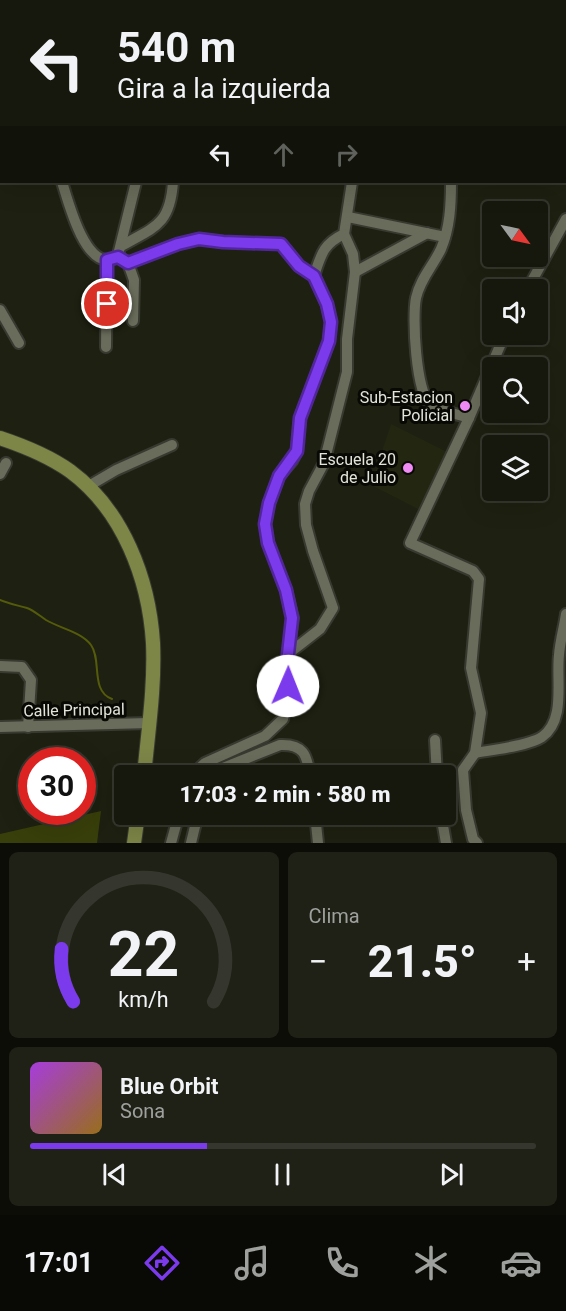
<!DOCTYPE html>
<html lang="es">
<head>
<meta charset="utf-8">
<style>
  body { margin:0; font-family:Roboto,sans-serif; background:#1f2116; color:#f1f3f6; height:100vh; display:flex; flex-direction:column; font-size:22px; white-space:nowrap }
  * { box-sizing:border-box; margin:0 }
  p { font-size:20px; color:#9ea09d }
  .icon { flex:none; width:33px; height:33px; fill:none; stroke:currentColor; stroke-width:2; stroke-linecap:round; stroke-linejoin:round }
  .map { position:relative; height:843px; overflow:hidden }
  .drawer { display:flex; flex-direction:column; gap:9px; padding:9px; background:#0c0d07; flex:1 }
  .drawer>* { flex:none }
  .banner { position:absolute; left:0px; top:0px; width:567px; height:183px; box-shadow:0 6px 24px #0002,0 0 0 2px #35372e; background:#16180d; color:#f1f3f6; overflow:hidden }
  .needle { width:39px; rotate:123deg }
  .tools { position:absolute; left:482px; top:201px; display:grid; gap:12px }
  .tools a { display:grid; place-items:center; width:66px; height:66px; border-radius:6px; background:#16180d; box-shadow:0 6px 24px #0002,0 0 0 2px #35372e; font-size:30px }
  .speed { position:absolute; left:18px; top:747px; display:flex; gap:12px; font-size:30px; font-weight:700; text-align:center }
  .speed>* { display:grid; place-content:center; width:78px; height:78px; border-radius:50%; background:#16180d; box-shadow:0 6px 24px #0002,0 0 0 2px #35372e; line-height:1 }
  .speed .limit { border:9px solid #d22; background:#fff; color:#111 }
  .pin { position:absolute; display:grid; place-items:center; width:51px; height:51px; color:#fff; margin:-26px; border:3px solid #fff; border-radius:50%; box-shadow:0 2px 6px #0007 }
  .me { position:absolute; width:66px; margin:-33px; rotate:1deg; stroke-linejoin:round; filter:drop-shadow(0 0 4px #0008) }
  .turn { display:flex; align-items:center; gap:21px; height:126px; padding:0 18px; font-size:27px }
  .turn .icon { width:78px; height:78px; stroke-width:2.5 }
  .turn b { display:block; font-size:42px; line-height:51px }
  .lanes { display:flex; align-items:center; height:57px; padding:0 18px; background:#0003; justify-content:center; gap:30px; direction:ltr }
  .lanes .off { opacity:.35 }
  .big { font-size:45px; font-weight:800; line-height:1.1 }
  .drawer .widget { flex:1; display:flex; flex-direction:column; justify-content:center; gap:9px; min-width:0; padding:0 21px; border-radius:9px; background:#1f2116 }
  .drawer .dial { align-items:center; gap:0 }
  .dial svg { height:156px; overflow:visible; fill:none; stroke:#35372e; stroke-width:7; stroke-linecap:round; text-anchor:middle }
  .dial text { fill:#f1f3f6; stroke:none }
  .song { display:flex; align-items:center; gap:18px }
  .cover { width:72px; height:72px; border-radius:9px; background:linear-gradient(135deg,hsl(280 70% 55%),hsl(40 70% 35%)) }
  .played { height:6px; border-radius:3px; background:linear-gradient(90deg,#7c3aed 35%,#35372e 35%) }
  .keys { display:flex; justify-content:space-around; direction:ltr }
  .heat { display:flex; justify-content:space-between; align-items:center; font-size:33px; direction:ltr }
  .drawer .tiles { flex:1; display:grid; gap:9px; grid-template-columns:1fr 1fr }
  .widget:last-child { grid-column:span 2 }
  .trip { position:absolute; left:114px; top:765px; width:342px; height:60px; border-radius:6px; background:#16180d; box-shadow:0 6px 24px #0002,0 0 0 2px #35372e; font-weight:800; line-height:60px; text-align:center }
  .tabs { display:flex; height:96px; justify-content:space-around; align-items:center; background:#090a05; color:#9ea09d }
  .tabs .icon { width:42px; height:42px }
  .tabs .selected { color:#7c3aed }
  .tabs b { font-size:27px; color:#f1f3f6 }
  .map>svg:first-child { display:block }
</style>
</head>
<body>
<div class="map">
<svg width="566" height="843" viewBox="0 0 566 843">
  <rect width="100%" height="100%" fill="#1e2011"/>
  <path fill="#232610" d="M391 424 447 452 420 510 371 485Z"/>
  <path fill="#393f0a" d="M101 811 97 843H0V834Z"/>
  <g fill="none" stroke-linecap="round" stroke-linejoin="round">
    <path stroke="#545b0b" stroke-width="2" d="M0 600C9 604 17 605 27 608 33 610 40 616 46 620 59 628 82 632 91 645 102 660 90 691 112 699"/>
    <defs>
      <g id="minor">
        <path d="M389 0H390"/>
        <path d="M193 2 194 0"/>
        <path d="M325 2 332 0"/>
        <path d="M555 2 556 0"/>
        <path d="M0 72 2 78"/>
        <path d="M62 182C68 200 83 262 109 260 112 260 115 258 118 257L128 263 178 244 199 239 223 242 281 244 299 266 314 276 327 305 331 322 329 341 300 418 297 451 292 461 279 476 269 503 265 524 268 543 286 590 293 618 288 654 287 702 283 719 265 736 205 763 191 776"/>
        <path d="M451 182C451 204 450 228 441 249 433 266 420 279 416 298 412 317 416 393 430 404 440 412 458 414 469 418"/>
        <path d="M348 217 445 237"/>
        <path d="M121 246C155 227 170 225 173 182"/>
        <path d="M119 251 136 182"/>
        <path d="M128 263 134 280 133 321"/>
        <path d="M355 272 427 233"/>
        <path d="M314 276C321 255 323 244 344 234L352 182"/>
        <path d="M527 290 566 219"/>
        <path d="M0 310 19 343"/>
        <path d="M106 347 107 260"/>
        <path d="M0 474 6 463"/>
        <path d="M87 487 116 470 172 445"/>
        <path d="M288 654 320 629 333 608 313 551 306 525 305 504 309 491 324 463 347 372V339L355 272 353 254 344 234"/>
        <path d="M0 666 22 667 31 680 28 727"/>
        <path d="M0 727 149 723"/>
        <path d="M435 740 437 776"/>
        <path d="M475 753C492 750 528 746 542 737 566 720 556 681 559 655 560 641 564 628 566 614"/>
        <path d="M203 776 280 745C303 744 307 754 310 776"/>
        <path d="M315 814 318 843"/>
        <path d="M441 814 446 843"/>
        <path d="M171 843 179 814"/>
        <path d="M191 843 198 814"/>
        <path d="M477 843 473 839 466 810 463 770 475 753 481 713 471 668 479 579 473 571 410 543 469 418 505 334"/>
      </g>
      <g id="major">
        <path d="M0 438C24 446 49 456 70 471 123 510 149 579 153 643 155 687 148 732 144 776"/>
        <path d="M134 843 138 814"/>
      </g>
    </defs>
    <use href="#minor" stroke="#383a31" stroke-width="14"/>
    <use href="#major" stroke="#383a31" stroke-width="16"/>
    <use href="#minor" stroke="#696c5a" stroke-width="10"/>
    <use href="#major" stroke="#7d8547" stroke-width="14"/>
  </g>
  <g fill="none" stroke-linecap="round" stroke-linejoin="round">
    <defs>
      <path id="route" d="M107 304V260L118 257 128 263 178 244 199 239 223 242 281 244 299 266 314 276 327 304 331 322 329 341 300 418 297 451 279 476 269 503 265 524 268 543 286 590 292 618 288 654V686"/>
    </defs>
    <use href="#route" stroke="#51269a" stroke-width="15"/>
    <use href="#route" stroke="#7c3aed" stroke-width="10"/>
  </g>
  <g fill="#f08bf5" stroke="#080904" stroke-width="2">
    <circle cx="465" cy="406" r="6"/>
    <circle cx="408" cy="468" r="6"/>
  </g>
  <g text-anchor="middle" dominant-baseline="central" stroke-width="6" stroke-linejoin="round" paint-order="stroke">
    <g font-size="16" fill="#e3e5da" stroke="#080904" text-anchor="end">
      <text x="453" y="397">Sub-Estacion<tspan x="453" dy="18">Policial</tspan></text>
      <text x="396" y="459">Escuela 20<tspan x="396" dy="18">de Julio</tspan></text>
    </g>
    <g font-size="16" fill="#e3e5da" stroke="#080904">
      <text transform="translate(74 710) rotate(-1)">Calle Principal</text>
    </g>
  </g>
</svg>
<div class="tools">
<a><svg class="needle" viewBox="-14 -14 28 28"><path d="M0-13l5 13h-10z" fill="#e53935"/><path d="M0 13l5-13h-10z" fill="#9ea09d"/></svg></a>
<a><svg class="icon" aria-label="sound" viewBox="0 0 24 24"><path d="M4 9h4l5-4v14l-5-4H4zM17 9q2 3 0 6"/></svg></a>
<a><svg class="icon" aria-label="search" viewBox="0 0 24 24"><circle cx="10" cy="10" r="6"/><path d="M15 15l6 6"/></svg></a>
<a><svg class="icon" aria-label="layers" viewBox="0 0 24 24"><path d="M12 4l9 5-9 5-9-5zM3 14l9 5 9-5"/></svg></a>
</div>
<div class="speed"><div class="limit">30</div></div>
<div class="pin" style="left:107px;top:304px;background:#d93025"><svg class="icon" aria-label="arrive" viewBox="0 0 24 24"><path d="M6 21V4h12l-3 4 3 4H6"/></svg></div>
<svg class="me" style="left:288px;top:686px" viewBox="-20 -20 40 40"><circle r="19" fill="#fff"/><path d="M0-13L10 11 0 6-10 11z" fill="#7c3aed"/></svg>
<div class="trip">17:03 · 2 min · 580 m</div>
<div class="banner">
<div class="turn"><svg class="icon" aria-label="left" viewBox="0 0 24 24"><path d="M17 20v-9H6M10 6l-5 5 5 5"/></svg><div><b>540 m</b>Gira a la izquierda</div></div>
<div class="lanes"><svg class="icon" aria-label="left" viewBox="0 0 24 24"><path d="M17 20v-9H6M10 6l-5 5 5 5"/></svg><svg class="icon off" aria-label="ahead" viewBox="0 0 24 24"><path d="M12 20V5M6 11l6-6 6 6"/></svg><svg class="icon off" aria-label="right" viewBox="0 0 24 24"><path d="M7 20v-9h11M14 6l5 5-5 5"/></svg></div>
</div>
</div>
<section class="drawer">
<div class="tiles">
<div class="widget dial"><svg viewBox="0 0 100 80">
<path d="M14 69A42 42 0 1 1 86 69"/>
<path d="M14 69A42 42 0 0 1 8 42" stroke="#7c3aed"/>
<text x="50" y="56" font-size="32" font-weight="700">22</text>
<text x="50" y="72" font-size="11">km/h</text>
</svg></div>
<div class="widget"><p>Clima</p>
<div class="heat"><a>−</a><b class="big">21.5°</b><a>+</a></div>
</div>
<div class="widget">
<div class="song"><i class="cover"></i><div><b>Blue Orbit</b><p>Sona</p></div></div>
<div class="played"></div>
<div class="keys"><svg class="icon" aria-label="previous" viewBox="0 0 24 24"><path d="M18 5L8 12l10 7zM5 5v14"/></svg><svg class="icon" aria-label="pause" viewBox="0 0 24 24"><path d="M8 5v14M16 5v14"/></svg><svg class="icon" aria-label="next" viewBox="0 0 24 24"><path d="M6 5l10 7-10 7zM19 5v14"/></svg></div>
</div>
</div>
</section>
<nav class="tabs">
<b>17:01</b>
<svg class="icon selected" aria-label="directions" viewBox="0 0 24 24"><path d="M12 3l9 9-9 9-9-9zM9 14v-3h6M13 9l2 2-2 2"/></svg>
<svg class="icon" aria-label="music" viewBox="0 0 24 24"><path d="M9 18V5l10-2v13"/><circle cx="6" cy="18" r="3"/><circle cx="16" cy="16" r="3"/></svg>
<svg class="icon" aria-label="phone" viewBox="0 0 24 24"><path d="M5 4h4l2 5-3 2q2 4 5 5l2-3 5 2v4C11 20 4 13 5 4z"/></svg>
<svg class="icon" aria-label="climate" viewBox="0 0 24 24"><path d="M12 3v18M4 7l16 10M4 17L20 7"/></svg>
<svg class="icon" aria-label="car" viewBox="0 0 24 24"><path d="M5 17H2v-5l4-1 3-4h7l3 4 3 1v5h-3M9 17h6M6 11h13"/><circle cx="7" cy="17" r="2"/><circle cx="17" cy="17" r="2"/></svg>
</nav>
</body>
</html>
